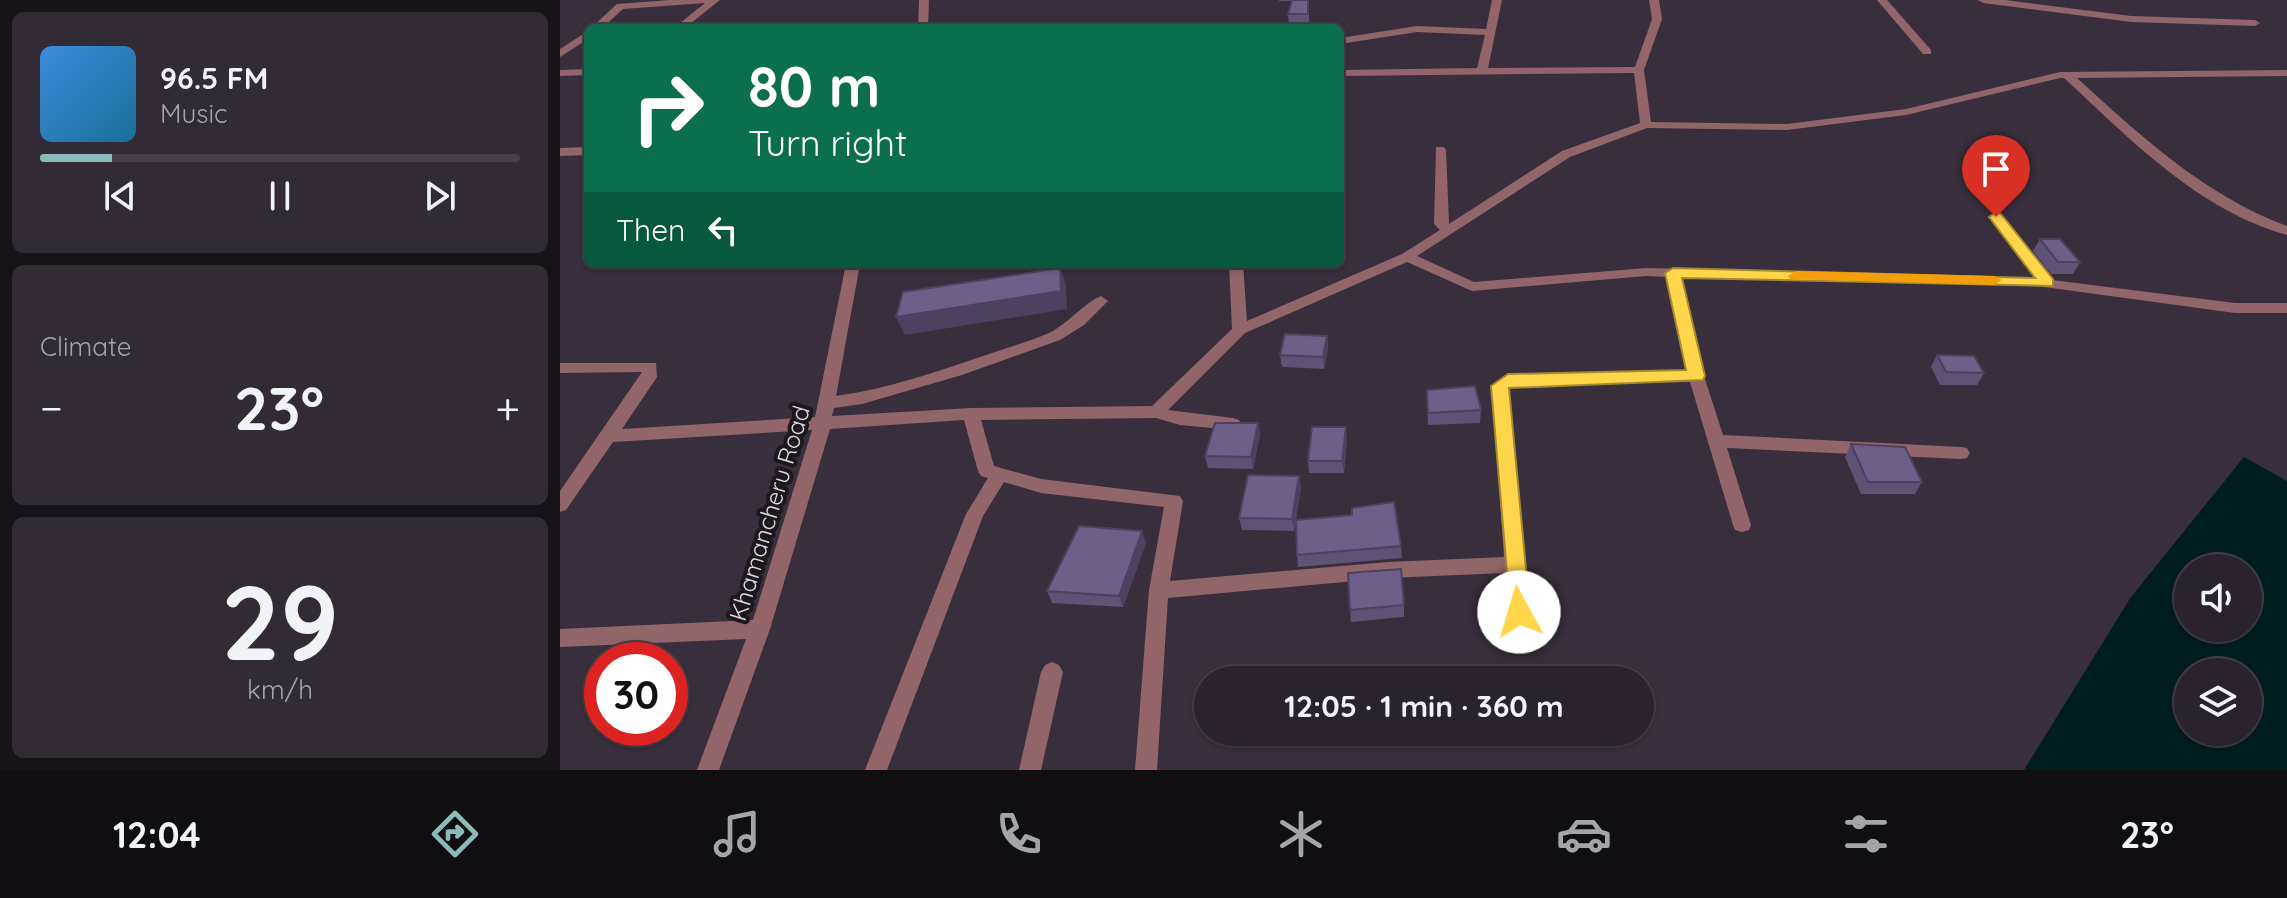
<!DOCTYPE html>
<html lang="en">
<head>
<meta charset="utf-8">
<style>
  body { margin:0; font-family:Quicksand,sans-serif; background:#322a35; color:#f1f3f6; height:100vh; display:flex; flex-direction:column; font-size:30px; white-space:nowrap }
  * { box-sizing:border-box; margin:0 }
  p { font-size:26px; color:#a5a4aa }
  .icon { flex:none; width:44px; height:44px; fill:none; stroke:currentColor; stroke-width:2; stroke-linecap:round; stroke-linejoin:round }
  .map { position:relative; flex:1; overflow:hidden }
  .panel { display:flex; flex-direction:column; gap:12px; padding:12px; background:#171319; width:560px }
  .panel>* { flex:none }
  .top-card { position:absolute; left:24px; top:24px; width:760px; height:244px; border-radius:12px; box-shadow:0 2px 6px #0004,0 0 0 2px #463f49; background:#0b6e4f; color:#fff; overflow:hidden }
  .fabs { position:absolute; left:1614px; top:554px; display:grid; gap:16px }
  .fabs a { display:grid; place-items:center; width:88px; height:88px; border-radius:50%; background:#2a222d; box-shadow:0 2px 6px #0004,0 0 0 2px #463f49; font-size:40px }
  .speed { position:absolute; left:24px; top:642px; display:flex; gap:16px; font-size:40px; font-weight:700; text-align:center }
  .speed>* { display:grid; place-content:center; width:104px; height:104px; border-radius:50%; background:#2a222d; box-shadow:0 2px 6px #0004,0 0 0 2px #463f49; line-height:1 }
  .speed .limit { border:12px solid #d22; background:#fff; color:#111 }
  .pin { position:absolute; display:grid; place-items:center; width:68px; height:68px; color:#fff; margin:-82px -34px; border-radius:50% 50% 50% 0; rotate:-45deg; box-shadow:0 0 8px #0007 }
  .pin .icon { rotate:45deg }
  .me { position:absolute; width:88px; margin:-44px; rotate:354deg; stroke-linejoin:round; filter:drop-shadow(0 0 6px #0008) }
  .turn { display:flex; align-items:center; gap:28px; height:168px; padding:0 32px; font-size:36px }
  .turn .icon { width:104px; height:104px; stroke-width:2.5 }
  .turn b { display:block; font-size:56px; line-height:68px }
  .then { display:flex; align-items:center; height:76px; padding:0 32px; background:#0003; gap:16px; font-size:30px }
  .big { font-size:60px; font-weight:700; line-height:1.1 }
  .panel .card { flex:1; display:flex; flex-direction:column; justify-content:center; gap:12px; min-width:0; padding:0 28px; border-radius:12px; background:#322a35 }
  .panel .dial { align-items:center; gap:0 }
  .dial b { font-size:104px; line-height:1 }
  .song { display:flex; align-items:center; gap:24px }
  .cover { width:96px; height:96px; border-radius:12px; background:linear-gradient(135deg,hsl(210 70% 55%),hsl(200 70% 35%)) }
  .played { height:8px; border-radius:4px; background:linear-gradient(90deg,#8bbbb9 15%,#463f49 15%) }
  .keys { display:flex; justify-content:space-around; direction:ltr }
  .heat { display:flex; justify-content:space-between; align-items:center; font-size:44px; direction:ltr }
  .trip { position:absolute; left:634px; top:666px; width:460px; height:80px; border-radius:40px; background:#2a222d; box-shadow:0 2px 6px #0004,0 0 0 2px #463f49; font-weight:700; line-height:80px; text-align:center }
  .menu { display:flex; height:128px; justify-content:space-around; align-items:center; background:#110e12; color:#a5a4aa }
  .menu .icon { width:56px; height:56px }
  .menu .current { color:#8bbbb9 }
  .menu b { font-size:36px; color:#f1f3f6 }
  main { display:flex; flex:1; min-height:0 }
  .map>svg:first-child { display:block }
</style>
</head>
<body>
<main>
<section class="panel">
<div class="card">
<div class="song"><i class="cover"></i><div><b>96.5 FM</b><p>Music</p></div></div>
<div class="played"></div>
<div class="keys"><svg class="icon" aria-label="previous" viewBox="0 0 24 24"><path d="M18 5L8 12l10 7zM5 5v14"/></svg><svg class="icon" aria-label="pause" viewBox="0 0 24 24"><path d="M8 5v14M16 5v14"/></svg><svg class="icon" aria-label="next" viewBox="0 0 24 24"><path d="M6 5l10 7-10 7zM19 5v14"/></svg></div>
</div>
<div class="card"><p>Climate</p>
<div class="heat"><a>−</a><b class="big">23°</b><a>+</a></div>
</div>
<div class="card dial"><b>29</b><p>km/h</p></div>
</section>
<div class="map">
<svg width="1727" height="770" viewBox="0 0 1727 770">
  <rect width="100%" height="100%" fill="#382e3c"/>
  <path fill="#001d20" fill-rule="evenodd" d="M1684 457 1727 481V770H1464L1571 597ZM1628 568H1688V628H1628ZM1628 672H1688V732H1628Z"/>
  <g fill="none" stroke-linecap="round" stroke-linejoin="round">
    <g fill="#91656a" fill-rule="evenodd">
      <path d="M110 0H160L125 28H114L145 3 63 9 42 28H31L57 4Z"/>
      <path d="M359 0H369L368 28H358Z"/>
      <path d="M932 0H942L928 68 1075 67 1092 19 1089 0H1099L1102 19 1084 70 1091 122 1227 124 1346 109 1500 72 1727 70V76L1517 78C1582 137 1644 195 1727 226V235C1638 210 1570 139 1504 78H1500L1346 115 1227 130 1087 128 1010 157 857 256 914 282 1086 268 1475 278 1429 217 1436 213 1441 214 1492 280 1675 303H1727V313H1675L1477 286 1121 277 1144 376 1163 435 1401 447 1407 448 1410 453 1407 458 1401 459 1167 448 1191 525 1189 530 1182 532 1175 530 1173 525 1130 382 952 385 948 388 971 636 968 642 961 645 954 642 951 636 945 573 828 578 608 598 597 770H575L589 590 604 507 481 493 444 482 423 516 327 770H305L406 514 428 478 421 476 418 471 404 420 270 429 210 629 159 770H137L186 639 0 647V629L193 620 252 430 53 442 6 510 0 512V491L82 372 0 373V363H96L97 377 62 429 255 417 286 264H300L276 396C329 389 381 370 432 353 451 346 472 341 491 332 508 323 527 301 541 296L548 301 524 325 500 340 402 375 302 404 274 408 272 416 411 408 592 406 672 329 669 264H683L687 321 842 254 880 230 874 224 876 147H884L886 150 889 224 1002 151 1080 123 1074 73 780 76V70L917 68 925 35 857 32 780 44V38L857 26 926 29ZM847 262 912 291 1086 276 1107 277 1127 371 948 375 932 386 944 557 828 562 610 581 623 501 620 496 481 479 434 466 421 420 596 418 620 425 673 430 679 428 681 424 679 420 673 418 608 410 685 333Z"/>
      <path d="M1317 0H1327L1371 50V54H1363Z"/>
      <path d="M1418 0H1445L1571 16 1695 20 1700 23 1695 26 1571 22 1423 3Z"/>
      <path d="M28 31V39L0 57V49Z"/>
      <path d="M28 69V75L0 76V70Z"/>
      <path d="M28 147V155L0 156V148Z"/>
      <path d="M492 662 499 665 503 672 481 770H459L481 672 485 665Z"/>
    </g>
  </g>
  <g fill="#5e5275">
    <path d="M719 0H749V24H729L728 14 731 1H719Z"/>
    <path d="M1480 239 1520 262 1513 274H1491L1473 251Z"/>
    <path d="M767 336 768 348 764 369 722 367 720 355Z"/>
    <path d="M1377 355 1424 373 1417 385H1380L1371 367Z"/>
    <path d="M867 390 921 410 920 423 868 425Z"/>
    <path d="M698 423 700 435 693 469 648 468 645 456Z"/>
    <path d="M787 439 784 473H749L748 461Z"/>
    <path d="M1291 444 1362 482 1355 494H1301L1285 457Z"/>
    <path d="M739 476 741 488 736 520 841 546 842 558 738 567 737 555 736 520 734 531 682 530 679 518Z"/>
    <path d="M586 543 563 607 492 603 487 591Z"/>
    <path d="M844 605V617L791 622 790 610Z"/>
  </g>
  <g fill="#4c425f">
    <path d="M500 268 506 285 507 309 345 335 336 317Z"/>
    <path d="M767 336 768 348 764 369 763 357Z"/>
    <path d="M698 423 700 435 693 469 691 457Z"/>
    <path d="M786 427 787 439 784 473 782 461Z"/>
    <path d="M739 476 741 488 734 531 732 519Z"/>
    <path d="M582 531 586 543 563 607 559 596Z"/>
  </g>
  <g fill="#6d5f88" stroke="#4c425f" stroke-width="2">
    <path d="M732 0H748V14H728Z"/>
    <path d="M1480 239H1500L1520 262H1498Z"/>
    <path d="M500 268 501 291 336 317 343 292Z"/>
    <path d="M725 334 767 336 763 357 720 355Z"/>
    <path d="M1377 355 1414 356 1424 373 1386 372Z"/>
    <path d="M915 386 921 410 868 413 867 390Z"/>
    <path d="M655 423H698L691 457 645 456Z"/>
    <path d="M752 427H786L782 461H748Z"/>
    <path d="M1291 444 1345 447 1362 482H1308Z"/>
    <path d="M688 475 739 476 732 519 679 518Z"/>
    <path d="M834 502 841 546 737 555 736 520 792 515V508Z"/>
    <path d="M519 526 582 531 559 596 487 591Z"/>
    <path d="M841 569 844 605 790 610 788 573Z"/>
  </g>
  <path fill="#ffd54a" stroke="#a68a30" stroke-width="2" d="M1436 212 1441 214 1493 279V286L1122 278 1145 376 1143 380 949 388 970 612 967 619 959 622 951 619 931 386 948 374 1126 370 1105 273 1113 268 1475 278 1429 217Z"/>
  <path fill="#f59e0b" d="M1236 271 1434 276 1442 280 1434 285 1230 279 1228 276Z"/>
  <g text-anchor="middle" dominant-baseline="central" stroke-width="8" stroke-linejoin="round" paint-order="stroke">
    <g font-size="24" fill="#e0d9e2" stroke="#1d181e">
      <text transform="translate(209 513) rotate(-73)">Khamancheru Road</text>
    </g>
  </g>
</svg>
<div class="fabs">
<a><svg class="icon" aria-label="sound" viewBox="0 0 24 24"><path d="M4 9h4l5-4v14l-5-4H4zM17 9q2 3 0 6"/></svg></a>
<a><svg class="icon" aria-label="layers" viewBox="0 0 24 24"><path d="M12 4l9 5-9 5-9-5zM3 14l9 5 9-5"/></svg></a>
</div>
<div class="speed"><div class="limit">30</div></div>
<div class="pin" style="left:1436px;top:217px;background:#d93025"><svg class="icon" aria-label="arrive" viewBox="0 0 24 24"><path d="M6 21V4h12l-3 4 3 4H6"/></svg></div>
<svg class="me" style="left:959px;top:612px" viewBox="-20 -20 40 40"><circle r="19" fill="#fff"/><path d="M0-13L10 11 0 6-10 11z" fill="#ffd54a"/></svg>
<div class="trip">12:05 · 1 min · 360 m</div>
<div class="top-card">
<div class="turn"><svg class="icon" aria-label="right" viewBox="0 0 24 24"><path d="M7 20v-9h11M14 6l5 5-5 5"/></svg><div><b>80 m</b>Turn right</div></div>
<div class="then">Then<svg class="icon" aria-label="left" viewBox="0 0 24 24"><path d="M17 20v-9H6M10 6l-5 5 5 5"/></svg></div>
</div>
</div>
</main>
<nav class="menu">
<b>12:04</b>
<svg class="icon current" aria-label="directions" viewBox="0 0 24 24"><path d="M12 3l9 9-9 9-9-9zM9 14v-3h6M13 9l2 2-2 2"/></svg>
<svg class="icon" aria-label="music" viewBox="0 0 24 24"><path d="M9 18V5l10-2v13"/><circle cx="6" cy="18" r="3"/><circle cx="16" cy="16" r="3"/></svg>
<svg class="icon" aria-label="phone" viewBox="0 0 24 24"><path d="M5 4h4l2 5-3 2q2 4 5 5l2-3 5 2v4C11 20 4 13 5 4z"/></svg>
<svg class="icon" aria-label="climate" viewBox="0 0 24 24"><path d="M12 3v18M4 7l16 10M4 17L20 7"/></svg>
<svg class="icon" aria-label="car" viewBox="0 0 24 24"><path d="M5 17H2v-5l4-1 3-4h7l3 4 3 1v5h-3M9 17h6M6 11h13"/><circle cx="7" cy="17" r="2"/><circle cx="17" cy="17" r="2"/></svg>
<svg class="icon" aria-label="filters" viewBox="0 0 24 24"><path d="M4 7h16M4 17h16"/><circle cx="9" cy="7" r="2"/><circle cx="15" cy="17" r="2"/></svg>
<b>23°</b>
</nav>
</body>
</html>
